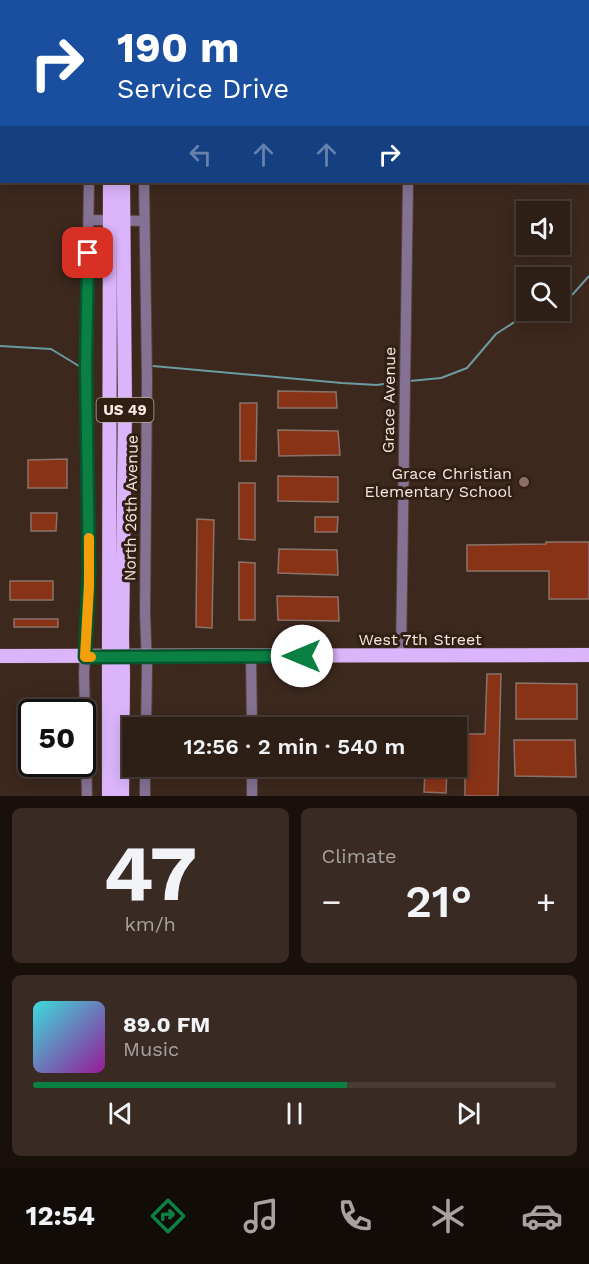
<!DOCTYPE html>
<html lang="en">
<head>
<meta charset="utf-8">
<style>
  body { margin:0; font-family:"Work Sans",sans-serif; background:#392b23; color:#f1f3f6; height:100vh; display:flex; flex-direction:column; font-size:22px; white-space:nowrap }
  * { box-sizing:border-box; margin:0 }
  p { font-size:20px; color:#a7a2a1 }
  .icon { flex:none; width:33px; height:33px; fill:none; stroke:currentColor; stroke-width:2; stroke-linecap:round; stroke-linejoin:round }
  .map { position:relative; height:796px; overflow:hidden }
  .details { display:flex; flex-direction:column; gap:12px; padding:12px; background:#19100c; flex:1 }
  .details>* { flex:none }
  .top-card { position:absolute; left:0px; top:0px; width:590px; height:183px; box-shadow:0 3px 15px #0003,0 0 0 2px #483c35; background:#1a4fa0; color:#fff; overflow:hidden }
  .fabs { position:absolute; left:516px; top:201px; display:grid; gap:12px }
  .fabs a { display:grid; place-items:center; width:54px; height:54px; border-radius:0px; background:#2d1e16; box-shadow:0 3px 15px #0003,0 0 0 2px #483c35; font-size:30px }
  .speed { position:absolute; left:18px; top:699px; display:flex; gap:12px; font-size:30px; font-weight:700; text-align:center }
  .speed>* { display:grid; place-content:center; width:78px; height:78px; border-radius:50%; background:#2d1e16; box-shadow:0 3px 15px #0003,0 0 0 2px #483c35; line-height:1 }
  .speed .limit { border:3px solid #111; border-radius:9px; background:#fff; color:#111 }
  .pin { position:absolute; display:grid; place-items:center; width:51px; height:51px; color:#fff; margin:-26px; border-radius:12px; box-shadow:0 3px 9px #0006 }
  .me { position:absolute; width:66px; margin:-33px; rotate:270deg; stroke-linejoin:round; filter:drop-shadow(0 0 4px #0008) }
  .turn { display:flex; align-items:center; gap:21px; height:126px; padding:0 18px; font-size:27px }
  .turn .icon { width:78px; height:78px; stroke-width:2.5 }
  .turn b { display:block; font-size:42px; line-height:51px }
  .lanes { display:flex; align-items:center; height:57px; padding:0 18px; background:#0003; justify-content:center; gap:30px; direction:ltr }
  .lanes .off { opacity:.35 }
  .big { font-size:45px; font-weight:600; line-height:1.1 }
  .details .card { flex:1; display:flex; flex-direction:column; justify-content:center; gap:9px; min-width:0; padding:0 21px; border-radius:9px; background:#392b23 }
  .details .dial { align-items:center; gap:0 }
  .dial b { font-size:78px; line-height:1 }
  .song { display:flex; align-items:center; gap:18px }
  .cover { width:72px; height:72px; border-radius:9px; background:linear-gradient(135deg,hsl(180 70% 55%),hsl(300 70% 35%)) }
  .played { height:6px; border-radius:3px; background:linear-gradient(90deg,#0b8043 60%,#483c35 60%) }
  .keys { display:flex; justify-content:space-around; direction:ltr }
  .heat { display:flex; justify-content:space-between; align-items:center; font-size:33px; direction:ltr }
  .details .tiles { flex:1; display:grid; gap:12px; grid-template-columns:1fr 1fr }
  .card:last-child { grid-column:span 2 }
  .trip { position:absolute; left:122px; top:717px; width:345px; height:60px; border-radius:0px; background:#2d1e16; box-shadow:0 3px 15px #0003,0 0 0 2px #483c35; font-weight:600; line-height:60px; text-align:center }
  .menu { display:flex; height:96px; justify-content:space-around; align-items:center; background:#120c09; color:#a7a2a1 }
  .menu .icon { width:42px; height:42px }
  .menu .current { color:#0b8043 }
  .menu b { font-size:27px; color:#f1f3f6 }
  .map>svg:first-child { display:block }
</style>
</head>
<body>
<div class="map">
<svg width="589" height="796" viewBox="0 0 589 796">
  <rect width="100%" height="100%" fill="#3c281d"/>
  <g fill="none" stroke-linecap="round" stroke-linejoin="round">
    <g stroke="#6c9ba2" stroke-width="2">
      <path d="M588 135 589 137"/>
      <path d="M560 300 573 294 589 276"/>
      <path d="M0 346 51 349 79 366"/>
      <path d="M153 366 342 383 377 385 397 382"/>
      <path d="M410 381 441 378 467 368 496 334 533 310"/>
    </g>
  </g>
  <g fill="#893316" stroke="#8b7269" stroke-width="1.5">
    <path d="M278 391 336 392 337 408H278Z"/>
    <path d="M240 403H257L256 461H240Z"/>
    <path d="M278 430 338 431 340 455 279 456Z"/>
    <path d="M67 459V488H28V460Z"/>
    <path d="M278 476 338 477V502L278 501Z"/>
    <path d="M239 483H255V540L239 539Z"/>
    <path d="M31 513H57L56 531H31Z"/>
    <path d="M315 517H338L337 532H315Z"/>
    <path d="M197 519 214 520 212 628 196 627Z"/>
    <path d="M546 542H589V599H549V571H467V545L546 544Z"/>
    <path d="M279 549 337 550 338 575 278 573Z"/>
    <path d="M239 562 255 563V620H239Z"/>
    <rect x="10" y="581" width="43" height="19"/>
    <path d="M277 596 338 597 339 621 278 620Z"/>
    <rect x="14" y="619" width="44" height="8"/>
    <path d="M487 674H501L498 796H465V734H485Z"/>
    <path d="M516 683 577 684V719H516Z"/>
    <path d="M514 740H575L576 777 515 776Z"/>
    <path d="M425 770H447L446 793 424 792Z"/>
  </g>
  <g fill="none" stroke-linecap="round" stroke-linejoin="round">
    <defs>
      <g id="minor">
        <path d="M88 0V2"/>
        <path d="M146 0 147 2"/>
        <path d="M407 0V2"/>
        <path d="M521 0V2"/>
        <path d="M589 19V30"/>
        <path d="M144 182 147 379 145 613 147 667 146 728"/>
        <path d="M89 220 144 221"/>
        <path d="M401 655 408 182"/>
        <path d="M251 656 252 728"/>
        <path d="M252 766V796"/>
        <path d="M87 796 84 673 89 586 86 368 89 182"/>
        <path d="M145 796V766"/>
      </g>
      <g id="major">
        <path d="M109 0V2"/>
        <path d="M123 0V2"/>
        <path d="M109 638 110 182"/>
        <path d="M122 639 125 408 123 182"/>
        <path d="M0 656 589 655"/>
        <path d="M109 674V796"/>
        <path d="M122 796 123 674"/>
      </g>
    </defs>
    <use href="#minor" stroke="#564338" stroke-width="12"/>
    <use href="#major" stroke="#564338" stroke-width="15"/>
    <use href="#minor" stroke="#847193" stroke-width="10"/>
    <use href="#major" stroke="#dbb4fb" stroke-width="14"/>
    <defs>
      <g id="major-bridge">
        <path d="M122 639 123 674"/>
        <path d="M109 674V638"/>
      </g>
    </defs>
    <use href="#major-bridge" stroke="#564338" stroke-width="15" stroke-linecap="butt"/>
    <use href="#major-bridge" stroke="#dbb4fb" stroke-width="14"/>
  </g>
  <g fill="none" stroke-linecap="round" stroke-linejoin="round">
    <defs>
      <path id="route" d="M88 253 86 368 89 572 85 657 302 656"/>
    </defs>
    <use href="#route" stroke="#07532c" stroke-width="15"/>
    <use href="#route" stroke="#0b8043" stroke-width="10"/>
    <path stroke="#f59e0b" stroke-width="10" d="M89 538V586L85 657H91"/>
  </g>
  <circle fill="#8d6e63" stroke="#311f13" stroke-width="2" cx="524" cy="482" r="6"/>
  <g text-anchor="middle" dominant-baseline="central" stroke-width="6" stroke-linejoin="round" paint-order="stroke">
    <rect fill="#311f13" stroke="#baaca3" stroke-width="1.5" x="96.5" y="398" width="57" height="24" rx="4.5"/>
    <g font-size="15" font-weight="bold" fill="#f5e8e1">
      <text x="125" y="410">US 49</text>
    </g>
    <g font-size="16" fill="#f5e8e1" stroke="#311f13">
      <text transform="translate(389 400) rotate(-89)">Grace Avenue</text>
      <text transform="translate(131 508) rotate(-89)">North 26th Avenue</text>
      <text x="420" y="639">West 7th Street</text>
    </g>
    <g font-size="16" fill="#f5e8e1" stroke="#311f13" text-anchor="end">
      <text x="512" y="473">Grace Christian<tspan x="512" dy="18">Elementary School</tspan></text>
    </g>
  </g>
</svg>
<div class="fabs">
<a><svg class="icon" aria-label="sound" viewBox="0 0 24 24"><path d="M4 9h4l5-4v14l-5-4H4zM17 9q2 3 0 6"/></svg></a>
<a><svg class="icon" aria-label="search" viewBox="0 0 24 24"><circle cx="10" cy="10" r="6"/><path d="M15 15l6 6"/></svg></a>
</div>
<div class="speed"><div class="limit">50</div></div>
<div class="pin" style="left:88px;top:253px;background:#d93025"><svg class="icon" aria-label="arrive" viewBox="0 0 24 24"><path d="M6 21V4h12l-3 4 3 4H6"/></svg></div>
<svg class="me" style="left:302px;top:656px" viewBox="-20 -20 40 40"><circle r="19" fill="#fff"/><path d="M0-13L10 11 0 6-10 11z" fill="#0b8043"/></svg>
<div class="trip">12:56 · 2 min · 540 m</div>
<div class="top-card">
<div class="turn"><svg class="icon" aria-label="right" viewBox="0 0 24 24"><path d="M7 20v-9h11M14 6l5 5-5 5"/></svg><div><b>190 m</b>Service Drive</div></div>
<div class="lanes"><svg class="icon off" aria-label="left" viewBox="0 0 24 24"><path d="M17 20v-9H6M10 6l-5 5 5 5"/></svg><svg class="icon off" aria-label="ahead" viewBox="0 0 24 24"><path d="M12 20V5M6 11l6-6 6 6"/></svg><svg class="icon off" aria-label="ahead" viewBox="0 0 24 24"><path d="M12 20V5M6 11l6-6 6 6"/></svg><svg class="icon" aria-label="right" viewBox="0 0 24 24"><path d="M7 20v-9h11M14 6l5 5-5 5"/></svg></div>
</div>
</div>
<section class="details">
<div class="tiles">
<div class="card dial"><b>47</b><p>km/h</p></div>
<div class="card"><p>Climate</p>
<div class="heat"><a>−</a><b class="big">21°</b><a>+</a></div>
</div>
<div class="card">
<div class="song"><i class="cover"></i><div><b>89.0 FM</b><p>Music</p></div></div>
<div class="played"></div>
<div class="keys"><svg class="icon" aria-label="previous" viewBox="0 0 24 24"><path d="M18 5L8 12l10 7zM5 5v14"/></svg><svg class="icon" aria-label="pause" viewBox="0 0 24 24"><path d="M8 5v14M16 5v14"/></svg><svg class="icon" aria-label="next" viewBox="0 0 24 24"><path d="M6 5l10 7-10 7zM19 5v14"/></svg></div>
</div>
</div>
</section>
<nav class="menu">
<b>12:54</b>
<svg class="icon current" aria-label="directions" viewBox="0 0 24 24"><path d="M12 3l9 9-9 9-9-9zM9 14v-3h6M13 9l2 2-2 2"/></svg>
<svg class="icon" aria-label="music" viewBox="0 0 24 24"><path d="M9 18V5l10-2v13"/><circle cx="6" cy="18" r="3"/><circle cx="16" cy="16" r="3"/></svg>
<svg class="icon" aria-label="phone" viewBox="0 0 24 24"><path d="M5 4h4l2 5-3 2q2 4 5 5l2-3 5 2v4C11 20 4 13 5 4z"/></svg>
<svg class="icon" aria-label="climate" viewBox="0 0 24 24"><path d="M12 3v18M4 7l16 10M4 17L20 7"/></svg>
<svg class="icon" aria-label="car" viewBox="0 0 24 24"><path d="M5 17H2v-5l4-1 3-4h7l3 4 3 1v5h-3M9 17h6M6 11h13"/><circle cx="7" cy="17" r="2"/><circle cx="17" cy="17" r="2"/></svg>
</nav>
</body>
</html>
